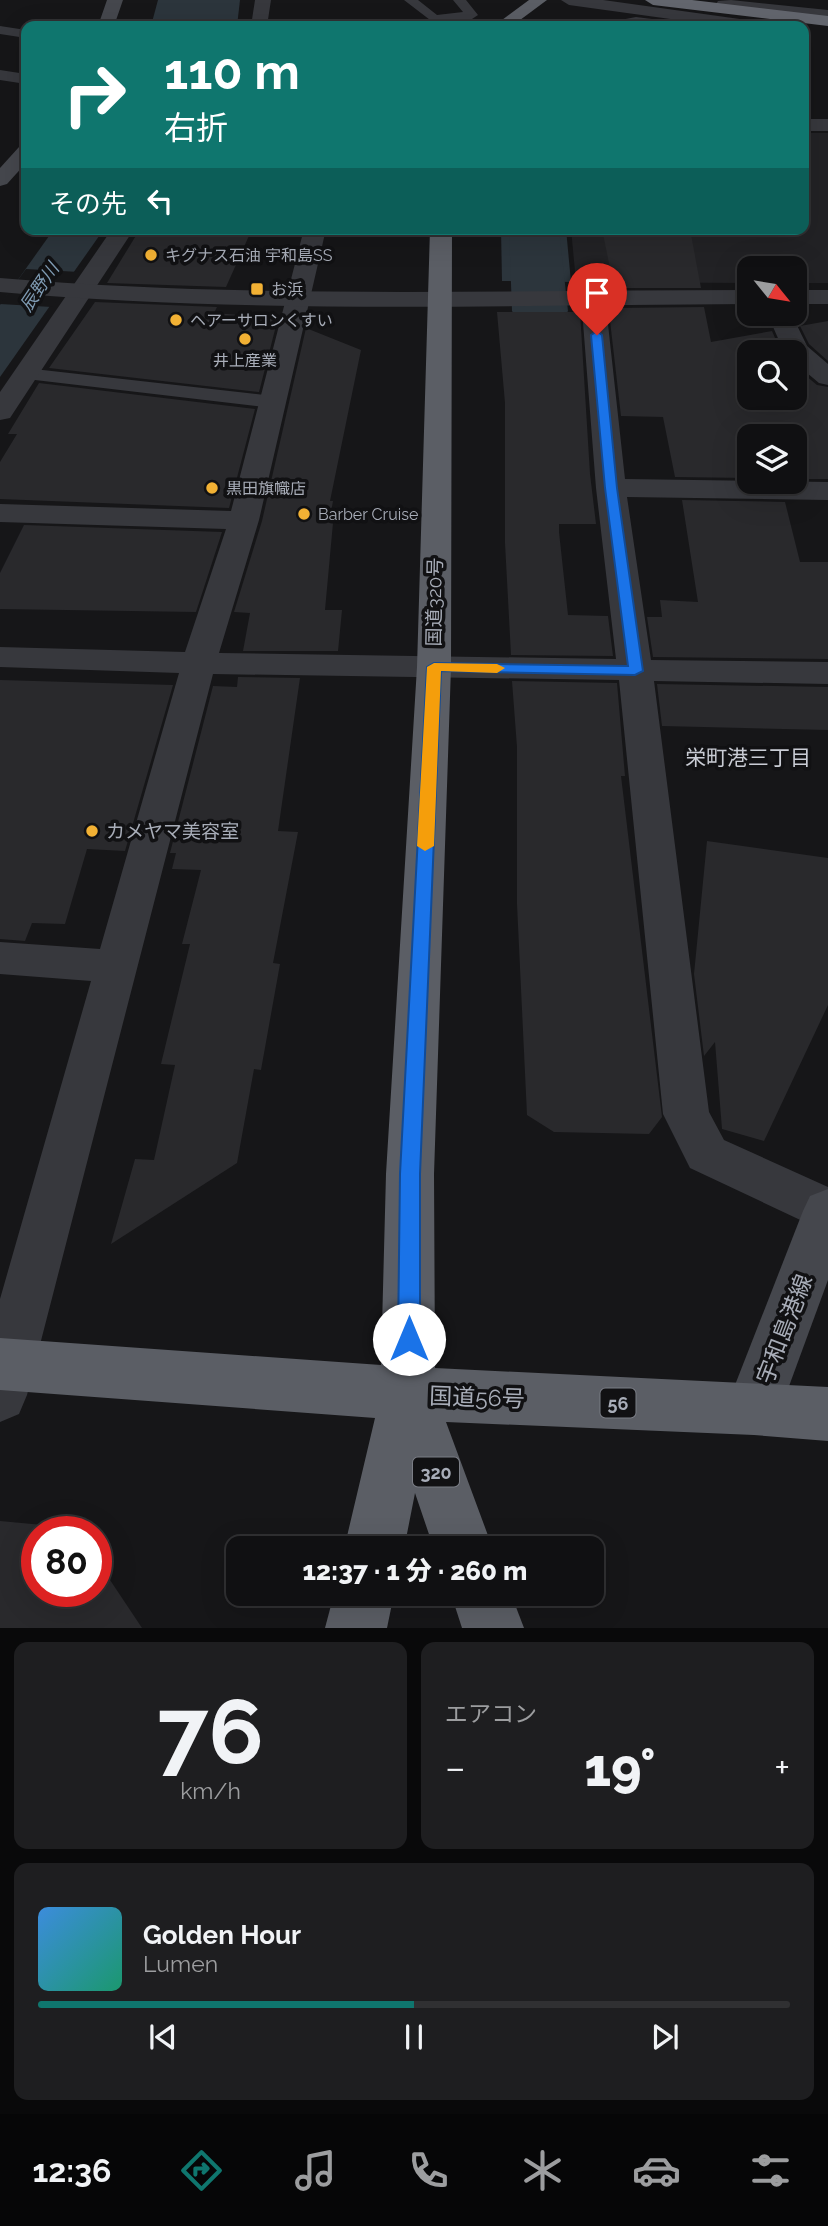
<!DOCTYPE html>
<html lang="ja">
<head>
<meta charset="utf-8">
<style>
  body { margin:0; font-family:Raleway,"Noto Sans JP",sans-serif; background:#1e1e20; color:#f1f3f6; height:100vh; display:flex; flex-direction:column; font-size:26px; white-space:nowrap }
  * { box-sizing:border-box; margin:0 }
  p { font-size:23px; color:#9c9d9f }
  .icon { flex:none; width:38px; height:38px; fill:none; stroke:currentColor; stroke-width:2; stroke-linecap:round; stroke-linejoin:round }
  .map { position:relative; height:1628px; overflow:hidden }
  .drawer { display:flex; flex-direction:column; gap:14px; padding:14px; background:#09090a; flex:1 }
  .drawer>* { flex:none }
  .banner { position:absolute; left:21px; top:21px; width:788px; height:214px; border-radius:14px; box-shadow:0 7px 28px #0002,0 0 0 2px #303032; background:#0f766e; color:#fff; overflow:hidden }
  .needle { width:46px; rotate:120deg }
  .buttons { position:absolute; left:737px; top:256px; display:grid; gap:14px }
  .buttons a { display:grid; place-items:center; width:70px; height:70px; border-radius:14px; background:#101012; box-shadow:0 7px 28px #0002,0 0 0 2px #303032; font-size:35px }
  .speed { position:absolute; left:21px; top:1516px; display:flex; gap:14px; font-size:35px; font-weight:700; text-align:center }
  .speed>* { display:grid; place-content:center; width:91px; height:91px; border-radius:50%; background:#101012; box-shadow:0 7px 28px #0002,0 0 0 2px #303032; line-height:1 }
  .speed .limit { border:10px solid #d22; background:#fff; color:#111 }
  .pin { position:absolute; display:grid; place-items:center; width:60px; height:60px; color:#fff; margin:-72px -30px; border-radius:50% 50% 50% 0; rotate:-45deg; box-shadow:0 0 7px #0007 }
  .pin .icon { rotate:45deg }
  .me { position:absolute; width:77px; margin:-38px; rotate:0deg; stroke-linejoin:round; filter:drop-shadow(0 0 5px #0008) }
  .turn { display:flex; align-items:center; gap:24px; height:147px; padding:0 28px; font-size:32px }
  .turn .icon { width:91px; height:91px; stroke-width:2.5 }
  .turn b { display:block; font-size:49px; line-height:60px }
  .then { display:flex; align-items:center; height:66px; padding:0 28px; background:#0003; gap:14px; font-size:26px }
  .big { font-size:52px; font-weight:800; line-height:1.1 }
  .drawer .tile { flex:1; display:flex; flex-direction:column; justify-content:center; gap:10px; min-width:0; padding:0 24px; border-radius:14px; background:#1e1e20 }
  .drawer .dial { align-items:center; gap:0 }
  .dial b { font-size:91px; line-height:1 }
  .song { display:flex; align-items:center; gap:21px }
  .cover { width:84px; height:84px; border-radius:10px; background:linear-gradient(135deg,hsl(210 70% 55%),hsl(160 70% 35%)) }
  .played { height:7px; border-radius:4px; background:linear-gradient(90deg,#0f766e 50%,#303032 50%) }
  .keys { display:flex; justify-content:space-around; direction:ltr }
  .heat { display:flex; justify-content:space-between; align-items:center; font-size:38px; direction:ltr }
  .drawer .tiles { flex:1; display:grid; gap:14px; grid-template-columns:1fr 1fr }
  .tile:last-child { grid-column:span 2 }
  .trip { position:absolute; left:226px; top:1536px; width:378px; height:70px; border-radius:14px; background:#101012; box-shadow:0 7px 28px #0002,0 0 0 2px #303032; font-weight:800; line-height:70px; text-align:center }
  .tabs { display:flex; height:112px; justify-content:space-around; align-items:center; background:#060607; color:#9c9d9f }
  .tabs .icon { width:49px; height:49px }
  .tabs .active { color:#0f766e }
  .tabs b { font-size:32px; color:#f1f3f6 }
  .map>svg:first-child { display:block }
</style>
</head>
<body>
<div class="map">
<svg width="828" height="1628" viewBox="0 0 828 1628">
  <rect width="100%" height="100%" fill="#161618"/>
  <path fill="#222225" d="M803 133H828V283H795L794 268H749V283L576 282 571 229H803Z"/>
  <g fill="#2c353c">
    <path d="M158 0H240L237 26H151Z"/>
    <path d="M54 229H104L0 377V305Z"/>
    <path d="M501 229H566L571 282 502 281Z"/>
  </g>
  <path fill="#161618" d="M26 269 79 272 52 307 0 304Z"/>
  <g fill="none" stroke-linecap="round" stroke-linejoin="round">
    <path fill="#2c353c" fill-rule="evenodd" d="M509 229H559L568 311 560 323 540 328 520 323 512 311Z"/>
  </g>
  <g fill="#29292c">
    <path d="M140 229H252L226 287 107 283Z"/>
    <path d="M602 229H690L701 288H614Z"/>
    <path d="M95 302 217 307 214 313 278 318 259 392 49 368Z"/>
    <path d="M704 307 711 342 772 331 781 352H749V397H794V366L817 385 828 387V479H794V436H749V478L675 477 663 417 621 416 609 312H619L618 308Z"/>
    <path d="M497 312H580L590 474 596 524H559V532L568 615 608 616 613 656 511 655 505 543V403Z"/>
    <path d="M828 321V361L809 344 800 326Z"/>
    <path d="M306 328 361 350 330 501H333L331 512H334L325 610H342L338 651H243L250 613 234 612 262 521Z"/>
    <path d="M39 383 255 409 229 508 0 499V462L17 434H8Z"/>
    <path d="M682 500 785 502 800 562H828V659L653 657 647 617H662L660 600 698 602Z"/>
    <path d="M24 525 222 532 196 612 0 609V573Z"/>
    <path d="M238 677 300 678 278 831 298 832 273 963 280 964 261 1070 254 1069 237 1163 111 1244 135 1159 154 1160 175 1065 161 1064 190 944H182L201 870 172 869 176 853H170L213 686 237 687Z"/>
    <path d="M0 680 173 685 125 851 87 849 65 924 32 923 25 941 0 939Z"/>
    <path d="M512 681 617 683 625 776H621L662 1117 649 1134 554 1132 527 1115 517 904V747Z"/>
    <path d="M657 684 828 687V730L662 726Z"/>
    <path d="M707 841 828 858V1005L764 1141 722 1129 715 1042 704 1056 694 974Z"/>
    <path d="M0 1521 75 1528 78 1531H37V1591H96V1559L142 1628H0Z"/>
  </g>
  <g fill="none" stroke-linecap="round" stroke-linejoin="round">
    <g fill="#37383d" fill-rule="evenodd">
      <path d="M404 0H418L437 15 463 12 453 0H466L478 15 472 19 434 23Z"/>
      <path d="M0 26 26 30V38L0 34Z"/>
      <path d="M25 368 273 396 283 402 273 408 18 378 15 374Z"/>
    </g>
    <g fill="#37383d" fill-rule="evenodd">
      <path d="M255 0H271L267 26H251Z"/>
      <path d="M636 17 668 21 676 26 613 24 615 21Z"/>
      <path d="M0 70 26 74V84L0 80Z"/>
      <path d="M112 229H134L10 418 0 420V392Z"/>
      <path d="M304 229H326L259 520 219 653 616 659 596 488 581 297 585 292H601L605 297 625 479 828 482V500L627 497 651 660 828 662V684L654 681 709 1112 724 1140 828 1187V1233L690 1168 663 1114 619 680 213 674 27 1395 19 1414 0 1422V1299L91 981 0 974V942L100 949 179 673 0 667V647L185 652 226 529 0 522V504L231 511Z"/>
      <path d="M767 313H791L807 346 828 364V385L819 383 794 362V352H784Z"/>
    </g>
    <g fill="#37383d" fill-rule="evenodd">
      <path d="M561 0H603L754 21 762 26H721L569 5Z"/>
      <path d="M731 0 828 10V20L724 9 716 4 718 1Z"/>
      <rect x="803" y="119" width="25" height="12"/>
      <path d="M0 278C249 299 500 290 749 290V304C500 305 249 314 0 292Z"/>
      <rect x="794" y="290" width="34" height="14"/>
    </g>
    <g fill="#45474d" fill-rule="evenodd">
      <path d="M107 0H123L114 26H98Z"/>
      <path d="M26 145V163L7 184 0 186V168L19 147Z"/>
      <path d="M828 1189V1280L774 1427 754 1435 734 1427 726 1408 803 1211 810 1196Z"/>
    </g>
    <g fill="#5b5e65" fill-rule="evenodd">
      <path d="M529 0H547L512 26H494Z"/>
      <path d="M430 229H452L451 667 434 1174 435 1368 828 1387V1441L754 1435 446 1422 493 1549H434L415 1493 404 1549H344L375 1418 0 1390V1338L381 1365 386 1174 417 667Z"/>
      <path d="M334 1594H394L387 1628H325Z"/>
      <path d="M451 1594H511L524 1628H462Z"/>
    </g>
    <path fill="#63666e" fill-rule="evenodd" d="M645 0H692L828 16V26L653 5Z"/>
  </g>
  <path fill="#1a73e8" stroke="#114b97" stroke-width="2" d="M597 331 602 335 617 488 643 671 635 675 441 671 420 1174V1339L416 1347 409 1350 401 1347 398 1339 400 1174 427 667 434 663 628 666 605 488 591 335Z"/>
  <path fill="#f59e0b" d="M434 663 497 664 505 668 497 673 441 671 434 846 425 851 417 846 427 667Z"/>
  <g fill="#f2b134" stroke="#111113" stroke-width="2.5">
    <circle cx="151" cy="255" r="7"/>
    <rect x="250" y="282" width="14" height="14" rx="3.5"/>
    <circle cx="176" cy="320" r="7"/>
    <circle cx="245" cy="339" r="7"/>
    <circle cx="212" cy="488" r="7"/>
    <circle cx="304" cy="514" r="7"/>
    <circle cx="92" cy="831" r="7"/>
  </g>
  <g text-anchor="middle" dominant-baseline="central" stroke-width="7" stroke-linejoin="round" paint-order="stroke">
    <g font-size="16" fill="#a8adb8" stroke="#111113" text-anchor="start">
      <text x="165" y="255">キグナス石油 宇和島SS</text>
      <text x="271" y="289">お浜</text>
      <text x="190" y="320">ヘアーサロンくすい</text>
      <text x="245" y="360" text-anchor="middle">井上産業</text>
      <text x="226" y="488">黒田旗幟店</text>
      <text x="318" y="514">Barber Cruise</text>
    </g>
    <g font-size="18" font-style="italic" fill="#7f9bb3" stroke="#111113">
      <text transform="translate(39 287) rotate(-56)">辰野川</text>
    </g>
    <g fill="#111113" stroke="#7b7e86" stroke-width="2">
      <rect x="600.5" y="1388.5" width="35" height="29" rx="5"/>
      <rect x="413" y="1457.5" width="46" height="29" rx="5"/>
    </g>
    <g font-size="18" font-weight="bold" fill="#a8adb8">
      <text x="618" y="1403">56</text>
      <text x="436" y="1472">320</text>
    </g>
    <g font-size="19" fill="#a8adb8" stroke="#111113">
      <text transform="translate(434 602) rotate(-89)">国道320号</text>
    </g>
    <g font-size="19" fill="#a8adb8" stroke="#111113" text-anchor="start">
      <text x="106" y="831">カメヤマ美容室</text>
    </g>
    <g font-size="21" fill="#c9ccd4" stroke="#111113">
      <text x="748" y="757">栄町港三丁目</text>
    </g>
    <g font-size="23" fill="#a8adb8" stroke="#111113">
      <text transform="translate(784 1329) rotate(-69)">宇和島港線</text>
      <text transform="translate(477 1397) rotate(2)">国道56号</text>
    </g>
  </g>
</svg>
<div class="buttons">
<a><svg class="needle" viewBox="-14 -14 28 28"><path d="M0-13l5 13h-10z" fill="#e53935"/><path d="M0 13l5-13h-10z" fill="#9c9d9f"/></svg></a>
<a><svg class="icon" aria-label="search" viewBox="0 0 24 24"><circle cx="10" cy="10" r="6"/><path d="M15 15l6 6"/></svg></a>
<a><svg class="icon" aria-label="layers" viewBox="0 0 24 24"><path d="M12 4l9 5-9 5-9-5zM3 14l9 5 9-5"/></svg></a>
</div>
<div class="speed"><div class="limit">80</div></div>
<div class="pin" style="left:597px;top:335px;background:#d93025"><svg class="icon" aria-label="arrive" viewBox="0 0 24 24"><path d="M6 21V4h12l-3 4 3 4H6"/></svg></div>
<svg class="me" style="left:409px;top:1339px" viewBox="-20 -20 40 40"><circle r="19" fill="#fff"/><path d="M0-13L10 11 0 6-10 11z" fill="#1a73e8"/></svg>
<div class="trip">12:37 · 1 分 · 260 m</div>
<div class="banner">
<div class="turn"><svg class="icon" aria-label="right" viewBox="0 0 24 24"><path d="M7 20v-9h11M14 6l5 5-5 5"/></svg><div><b>110 m</b>右折</div></div>
<div class="then">その先<svg class="icon" aria-label="left" viewBox="0 0 24 24"><path d="M17 20v-9H6M10 6l-5 5 5 5"/></svg></div>
</div>
</div>
<section class="drawer">
<div class="tiles">
<div class="tile dial"><b>76</b><p>km/h</p></div>
<div class="tile"><p>エアコン</p>
<div class="heat"><a>−</a><b class="big">19°</b><a>+</a></div>
</div>
<div class="tile">
<div class="song"><i class="cover"></i><div><b>Golden Hour</b><p>Lumen</p></div></div>
<div class="played"></div>
<div class="keys"><svg class="icon" aria-label="previous" viewBox="0 0 24 24"><path d="M18 5L8 12l10 7zM5 5v14"/></svg><svg class="icon" aria-label="pause" viewBox="0 0 24 24"><path d="M8 5v14M16 5v14"/></svg><svg class="icon" aria-label="next" viewBox="0 0 24 24"><path d="M6 5l10 7-10 7zM19 5v14"/></svg></div>
</div>
</div>
</section>
<nav class="tabs">
<b>12:36</b>
<svg class="icon active" aria-label="directions" viewBox="0 0 24 24"><path d="M12 3l9 9-9 9-9-9zM9 14v-3h6M13 9l2 2-2 2"/></svg>
<svg class="icon" aria-label="music" viewBox="0 0 24 24"><path d="M9 18V5l10-2v13"/><circle cx="6" cy="18" r="3"/><circle cx="16" cy="16" r="3"/></svg>
<svg class="icon" aria-label="phone" viewBox="0 0 24 24"><path d="M5 4h4l2 5-3 2q2 4 5 5l2-3 5 2v4C11 20 4 13 5 4z"/></svg>
<svg class="icon" aria-label="climate" viewBox="0 0 24 24"><path d="M12 3v18M4 7l16 10M4 17L20 7"/></svg>
<svg class="icon" aria-label="car" viewBox="0 0 24 24"><path d="M5 17H2v-5l4-1 3-4h7l3 4 3 1v5h-3M9 17h6M6 11h13"/><circle cx="7" cy="17" r="2"/><circle cx="17" cy="17" r="2"/></svg>
<svg class="icon" aria-label="filters" viewBox="0 0 24 24"><path d="M4 7h16M4 17h16"/><circle cx="9" cy="7" r="2"/><circle cx="15" cy="17" r="2"/></svg>
</nav>
</body>
</html>
